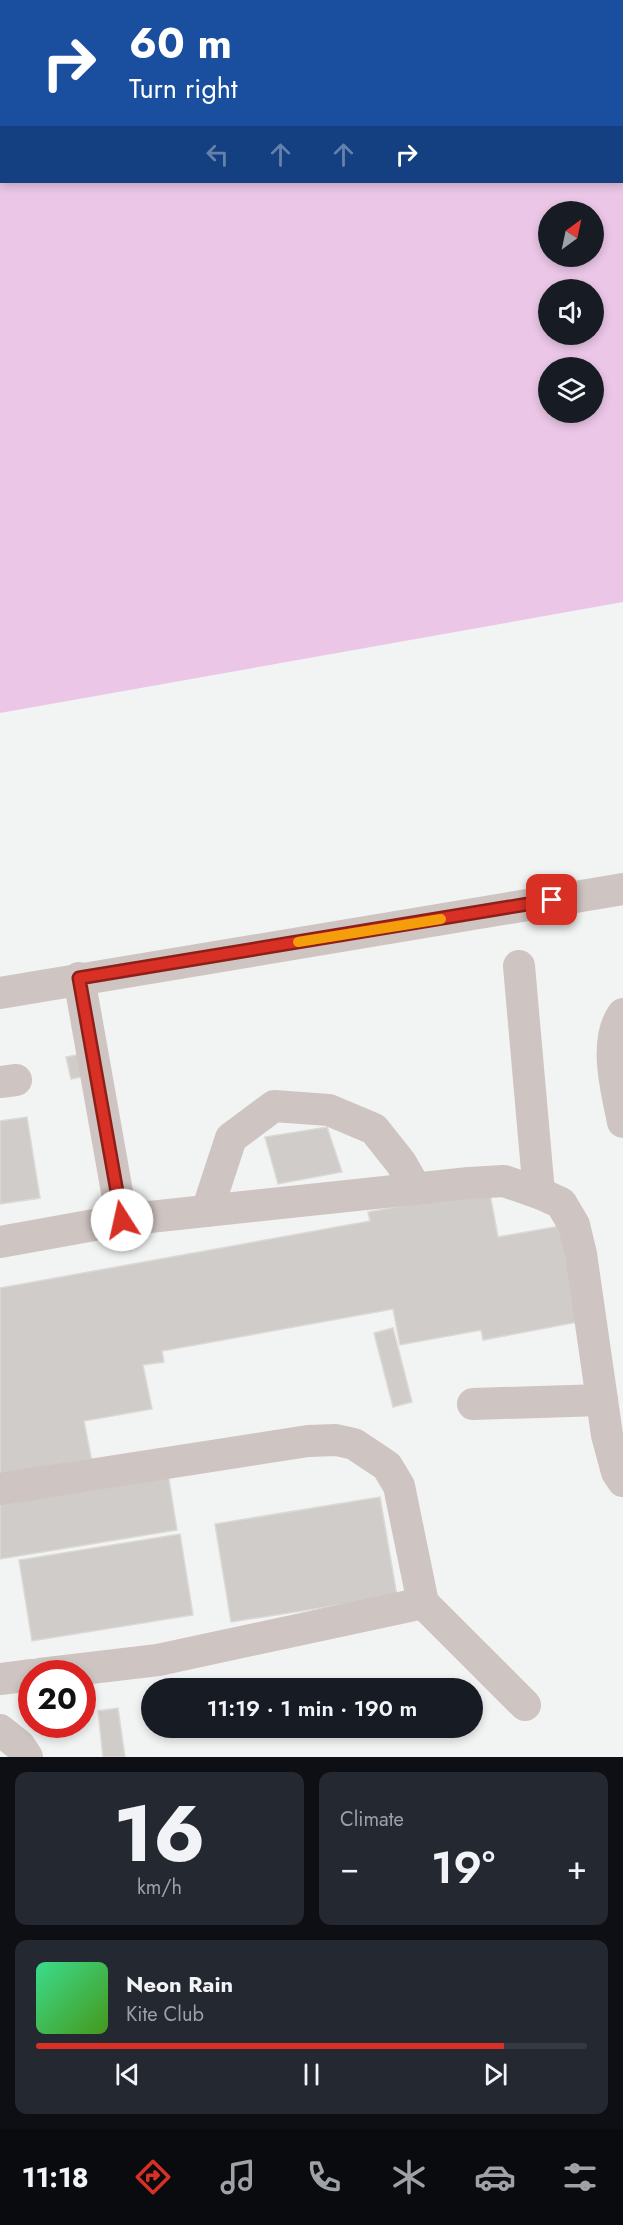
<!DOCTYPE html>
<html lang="en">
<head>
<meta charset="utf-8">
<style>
  body { margin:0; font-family:Jost,sans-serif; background:#242831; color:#f1f3f6; height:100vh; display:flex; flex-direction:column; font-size:22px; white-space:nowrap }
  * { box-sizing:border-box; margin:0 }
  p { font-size:20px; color:#9ea1a6 }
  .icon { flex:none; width:33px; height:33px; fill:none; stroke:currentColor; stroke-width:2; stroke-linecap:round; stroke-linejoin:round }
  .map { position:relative; height:1757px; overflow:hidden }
  .sheet { display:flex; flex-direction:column; gap:15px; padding:15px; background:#0d0f14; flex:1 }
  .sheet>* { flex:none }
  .banner { position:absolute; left:0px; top:0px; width:624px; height:183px; box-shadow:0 3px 9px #0003; background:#1a4fa0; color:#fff; overflow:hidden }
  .needle { width:39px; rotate:33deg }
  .buttons { position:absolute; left:538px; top:201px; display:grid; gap:12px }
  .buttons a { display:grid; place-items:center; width:66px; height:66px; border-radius:50%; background:#171b24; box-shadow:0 3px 9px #0003; font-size:30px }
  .speed { position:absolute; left:18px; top:1660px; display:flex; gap:12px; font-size:30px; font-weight:700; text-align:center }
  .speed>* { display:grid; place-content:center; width:78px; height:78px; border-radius:50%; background:#171b24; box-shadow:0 3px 9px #0003; line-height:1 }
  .speed .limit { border:9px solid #d22; background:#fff; color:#111 }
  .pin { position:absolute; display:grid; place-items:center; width:51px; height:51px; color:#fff; margin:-26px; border-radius:12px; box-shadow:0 3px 9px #0006 }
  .me { position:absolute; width:66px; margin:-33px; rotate:350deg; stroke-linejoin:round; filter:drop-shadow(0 0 4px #0008) }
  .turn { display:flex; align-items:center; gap:21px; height:126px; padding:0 30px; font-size:27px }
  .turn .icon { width:78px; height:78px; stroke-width:2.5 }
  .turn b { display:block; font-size:42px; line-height:51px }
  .lanes { display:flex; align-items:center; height:57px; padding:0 30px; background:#0003; justify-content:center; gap:30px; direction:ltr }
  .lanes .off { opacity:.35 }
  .big { font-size:45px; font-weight:600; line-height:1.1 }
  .sheet .card { flex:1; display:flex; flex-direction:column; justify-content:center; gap:9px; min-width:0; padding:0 21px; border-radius:12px; background:#242831 }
  .sheet .dial { align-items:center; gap:0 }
  .dial b { font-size:78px; line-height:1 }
  .song { display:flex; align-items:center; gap:18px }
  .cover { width:72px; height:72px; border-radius:9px; background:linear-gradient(135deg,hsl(150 70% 55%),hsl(100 70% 35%)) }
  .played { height:6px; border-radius:3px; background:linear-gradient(90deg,#d93025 85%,#363941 85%) }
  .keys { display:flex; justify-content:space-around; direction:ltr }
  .heat { display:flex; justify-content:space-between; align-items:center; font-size:33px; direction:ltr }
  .sheet .tiles { flex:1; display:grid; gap:15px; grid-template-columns:1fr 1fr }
  .card:last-child { grid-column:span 2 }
  .trip { position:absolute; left:141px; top:1678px; width:342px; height:60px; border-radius:30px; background:#171b24; box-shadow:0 3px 9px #0003; font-weight:600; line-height:60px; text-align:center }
  .tabs { display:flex; height:96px; justify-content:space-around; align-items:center; background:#090b0e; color:#9ea1a6 }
  .tabs .icon { width:42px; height:42px }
  .tabs .selected { color:#d93025 }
  .tabs b { font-size:27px; color:#f1f3f6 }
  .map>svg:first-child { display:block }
</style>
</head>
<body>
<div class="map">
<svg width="623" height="1757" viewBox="0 0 623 1757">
  <rect width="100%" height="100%" fill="#f2f3f3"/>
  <path fill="#ebc6e7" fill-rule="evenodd" d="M623 14V602L0 713V124L2 182H622ZM549 212H594V256H549ZM549 290H594V334H549ZM549 368H594V412H549Z"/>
  <g fill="#d0ccc9" stroke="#dcd9d6" stroke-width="1.5">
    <path d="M180 0H447V2H171Z"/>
    <path d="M82 1054 86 1076 71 1079 66 1057Z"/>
    <path d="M27 1117 40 1198 0 1204V1121Z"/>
    <path d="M327 1127 342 1172 278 1184 265 1137Z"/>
    <path d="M489 1189 498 1237 560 1226 578 1322 483 1340 481 1330 400 1345 393 1309 162 1351 164 1362 143 1365 152 1409 84 1421 92 1462 0 1478V1288L370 1221 368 1212Z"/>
    <path d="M393 1328 412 1402 393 1407 374 1333Z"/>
    <path d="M168 1473 177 1530 0 1559V1500Z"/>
    <path d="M380 1497 397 1596 231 1622 215 1524Z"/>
    <path d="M180 1534 193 1615 32 1641 19 1560Z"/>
    <path d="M118 1708 125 1757H103L98 1711Z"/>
  </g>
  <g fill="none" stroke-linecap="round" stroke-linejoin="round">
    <g stroke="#cec4c1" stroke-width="32">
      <path d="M105 2 113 0"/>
      <path d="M0 20H2"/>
      <path d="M519 966 539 1193"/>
      <path d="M79 978 122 1220"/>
      <path d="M0 993 623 889"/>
      <path d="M623 1014C603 1041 617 1092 623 1122"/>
      <path d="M0 1082 16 1080"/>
      <path d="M207 1211 231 1138 274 1106 329 1110 374 1129 401 1163 416 1189"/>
      <path d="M0 1242 122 1220 469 1183 504 1181 539 1193 561 1203 574 1225 581 1254 607 1435 617 1472 623 1481"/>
      <path d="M473 1404 602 1400"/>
      <path d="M0 1489 308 1441 336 1440 354 1444 387 1466 399 1486 423 1603 525 1705"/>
      <path d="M40 1674 158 1660 423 1603"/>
      <path d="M0 1679 32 1675"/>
      <path d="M0 1730 19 1745 27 1757"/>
    </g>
  </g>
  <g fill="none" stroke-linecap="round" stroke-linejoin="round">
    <defs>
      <path id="route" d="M122 1220 79 978 552 900"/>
    </defs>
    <use href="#route" stroke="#8d1f18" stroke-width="15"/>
    <use href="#route" stroke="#d93025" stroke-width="10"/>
    <path stroke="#f59e0b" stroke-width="10" d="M298 942 441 919"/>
  </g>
</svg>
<div class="buttons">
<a><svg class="needle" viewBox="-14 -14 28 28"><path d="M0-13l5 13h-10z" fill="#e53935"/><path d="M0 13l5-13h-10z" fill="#9ea1a6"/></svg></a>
<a><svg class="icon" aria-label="sound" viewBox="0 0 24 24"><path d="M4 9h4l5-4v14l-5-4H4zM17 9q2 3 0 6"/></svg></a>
<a><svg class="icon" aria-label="layers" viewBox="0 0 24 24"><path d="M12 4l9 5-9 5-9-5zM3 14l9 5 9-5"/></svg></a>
</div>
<div class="speed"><div class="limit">20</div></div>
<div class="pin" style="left:552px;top:900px;background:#d93025"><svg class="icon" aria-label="arrive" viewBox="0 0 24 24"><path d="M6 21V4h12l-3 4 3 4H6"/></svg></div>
<svg class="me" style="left:122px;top:1220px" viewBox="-20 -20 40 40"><circle r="19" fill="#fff"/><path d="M0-13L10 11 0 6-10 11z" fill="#d93025"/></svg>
<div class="trip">11:19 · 1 min · 190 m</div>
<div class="banner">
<div class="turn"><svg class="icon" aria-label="right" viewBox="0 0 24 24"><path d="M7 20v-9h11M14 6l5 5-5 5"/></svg><div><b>60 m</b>Turn right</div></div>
<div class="lanes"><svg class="icon off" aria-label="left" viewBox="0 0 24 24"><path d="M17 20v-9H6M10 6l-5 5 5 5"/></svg><svg class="icon off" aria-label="ahead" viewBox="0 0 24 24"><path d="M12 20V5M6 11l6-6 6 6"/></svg><svg class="icon off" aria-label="ahead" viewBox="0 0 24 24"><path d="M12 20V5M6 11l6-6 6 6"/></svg><svg class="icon" aria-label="right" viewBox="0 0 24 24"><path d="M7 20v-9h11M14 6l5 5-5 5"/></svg></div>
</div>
</div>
<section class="sheet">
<div class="tiles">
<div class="card dial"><b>16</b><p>km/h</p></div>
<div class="card"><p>Climate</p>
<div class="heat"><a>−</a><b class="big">19°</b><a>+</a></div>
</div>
<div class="card">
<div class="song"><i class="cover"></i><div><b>Neon Rain</b><p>Kite Club</p></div></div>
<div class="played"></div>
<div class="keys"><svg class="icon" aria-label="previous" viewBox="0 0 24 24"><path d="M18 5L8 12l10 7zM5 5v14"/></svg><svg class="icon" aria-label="pause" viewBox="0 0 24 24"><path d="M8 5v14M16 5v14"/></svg><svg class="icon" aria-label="next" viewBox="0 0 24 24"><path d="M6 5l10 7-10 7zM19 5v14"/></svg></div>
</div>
</div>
</section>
<nav class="tabs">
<b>11:18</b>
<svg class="icon selected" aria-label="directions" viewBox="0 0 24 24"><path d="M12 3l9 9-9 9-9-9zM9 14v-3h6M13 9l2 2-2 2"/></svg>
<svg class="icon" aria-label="music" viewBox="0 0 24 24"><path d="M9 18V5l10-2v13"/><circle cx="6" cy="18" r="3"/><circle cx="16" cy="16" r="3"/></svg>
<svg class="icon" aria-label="phone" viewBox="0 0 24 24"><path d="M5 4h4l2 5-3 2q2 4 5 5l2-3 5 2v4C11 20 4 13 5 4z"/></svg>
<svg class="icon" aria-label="climate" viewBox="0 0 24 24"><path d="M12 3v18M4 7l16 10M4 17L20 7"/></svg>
<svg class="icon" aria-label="car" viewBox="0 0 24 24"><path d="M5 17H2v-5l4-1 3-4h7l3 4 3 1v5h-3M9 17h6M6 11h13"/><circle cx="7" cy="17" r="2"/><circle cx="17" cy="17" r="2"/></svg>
<svg class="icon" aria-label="filters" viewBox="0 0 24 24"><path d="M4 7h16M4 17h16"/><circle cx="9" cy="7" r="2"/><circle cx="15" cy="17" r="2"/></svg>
</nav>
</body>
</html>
